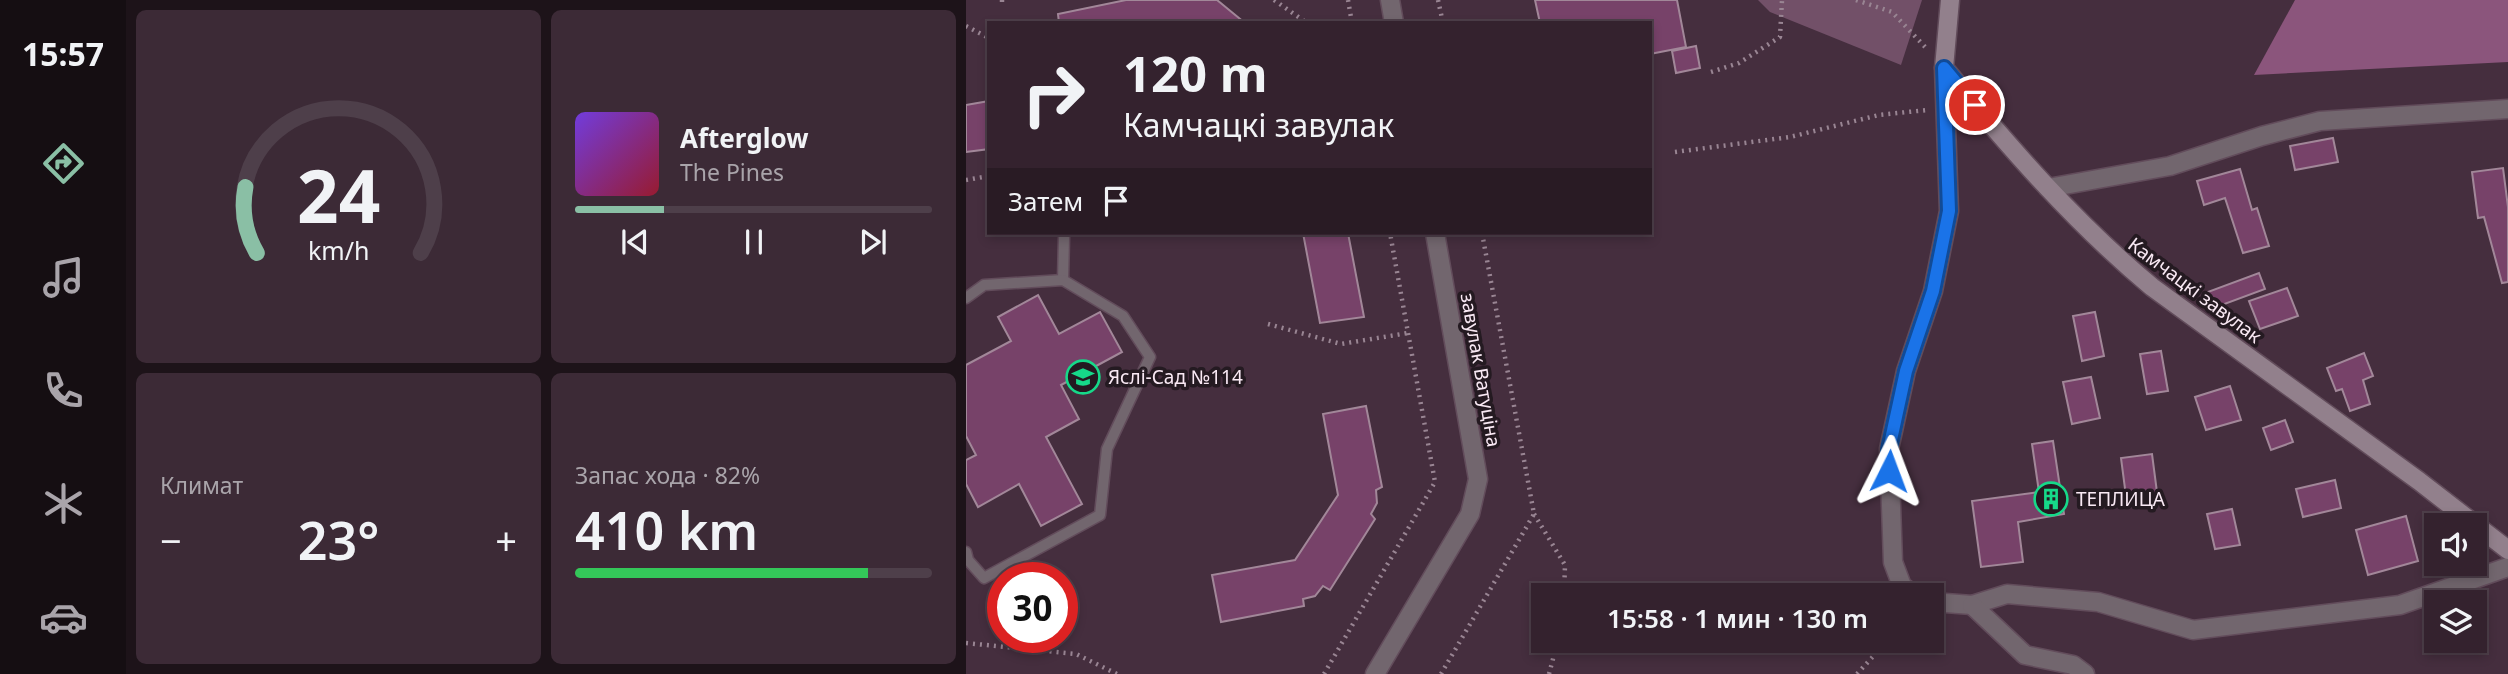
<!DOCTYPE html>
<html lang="ru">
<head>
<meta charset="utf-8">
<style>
  body { margin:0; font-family:"Noto Sans",sans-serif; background:#3c2a36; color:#f1f3f6; height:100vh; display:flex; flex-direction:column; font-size:26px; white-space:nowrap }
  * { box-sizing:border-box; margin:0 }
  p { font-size:23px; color:#a9a4aa }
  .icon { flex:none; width:38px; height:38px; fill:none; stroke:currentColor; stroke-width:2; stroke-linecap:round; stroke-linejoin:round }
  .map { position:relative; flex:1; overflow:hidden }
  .side { display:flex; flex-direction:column; gap:10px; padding:10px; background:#1d1319; width:840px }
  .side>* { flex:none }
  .banner { position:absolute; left:21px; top:21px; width:665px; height:214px; border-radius:0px; box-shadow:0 4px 10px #0003,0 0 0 2px #4e3f4a; background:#34222e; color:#f1f3f6; overflow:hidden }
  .buttons { position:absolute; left:1458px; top:513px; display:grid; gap:14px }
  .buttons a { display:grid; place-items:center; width:63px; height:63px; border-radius:0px; background:#34222e; box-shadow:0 4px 10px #0003,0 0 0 2px #4e3f4a; font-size:35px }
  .speed { position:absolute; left:21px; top:562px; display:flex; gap:14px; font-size:35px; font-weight:700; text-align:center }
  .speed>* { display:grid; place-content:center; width:91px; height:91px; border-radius:50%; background:#34222e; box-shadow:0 4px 10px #0003,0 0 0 2px #4e3f4a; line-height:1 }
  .speed .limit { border:10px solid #d22; background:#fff; color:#111 }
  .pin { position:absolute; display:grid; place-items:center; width:60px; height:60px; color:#fff; margin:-30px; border:4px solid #fff; border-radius:50%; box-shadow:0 2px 7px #0007 }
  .me { position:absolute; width:77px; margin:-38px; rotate:3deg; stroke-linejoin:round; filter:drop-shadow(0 0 5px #0008) }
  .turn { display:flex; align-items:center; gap:24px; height:147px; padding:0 21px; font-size:32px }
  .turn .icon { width:91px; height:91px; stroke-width:2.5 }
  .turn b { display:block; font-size:49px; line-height:60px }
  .then { display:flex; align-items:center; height:66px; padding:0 21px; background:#0003; gap:14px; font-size:26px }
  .big { font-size:52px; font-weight:600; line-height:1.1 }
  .side .tile { flex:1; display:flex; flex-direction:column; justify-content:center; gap:10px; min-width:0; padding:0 24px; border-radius:10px; background:#3c2a36 }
  .side .dial { align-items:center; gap:0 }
  .dial svg { height:182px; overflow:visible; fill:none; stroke:#4e3f4a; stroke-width:7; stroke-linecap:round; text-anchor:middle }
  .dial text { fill:#f1f3f6; stroke:none }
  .song { display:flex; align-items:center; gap:21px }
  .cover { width:84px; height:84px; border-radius:10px; background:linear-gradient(135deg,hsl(260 70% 55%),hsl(350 70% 35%)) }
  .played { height:7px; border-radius:4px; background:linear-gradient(90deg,#8abfa5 25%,#4e3f4a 25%) }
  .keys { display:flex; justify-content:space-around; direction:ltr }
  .heat { display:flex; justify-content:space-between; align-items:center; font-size:38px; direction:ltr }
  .charge { height:10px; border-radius:5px; background:linear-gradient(90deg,#34c759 82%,#4e3f4a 0) }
  .side .tiles { flex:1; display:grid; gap:10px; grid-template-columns:repeat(2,1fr) }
  .trip { position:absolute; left:565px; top:583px; width:413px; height:70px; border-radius:0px; background:#34222e; box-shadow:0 4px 10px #0003,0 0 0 2px #4e3f4a; font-weight:600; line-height:70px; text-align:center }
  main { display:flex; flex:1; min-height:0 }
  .tabs { display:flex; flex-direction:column; width:126px; justify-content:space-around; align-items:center; background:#150e12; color:#a9a4aa }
  .tabs .icon { width:49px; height:49px }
  .tabs .selected { color:#8abfa5 }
  .tabs b { font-size:32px; color:#f1f3f6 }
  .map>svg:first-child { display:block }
</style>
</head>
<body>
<main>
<nav class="tabs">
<b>15:57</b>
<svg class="icon selected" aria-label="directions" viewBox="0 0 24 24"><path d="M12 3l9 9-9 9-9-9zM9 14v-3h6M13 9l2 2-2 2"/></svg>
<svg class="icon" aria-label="music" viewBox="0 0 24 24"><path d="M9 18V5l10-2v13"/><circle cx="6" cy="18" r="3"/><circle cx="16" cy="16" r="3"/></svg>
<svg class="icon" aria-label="phone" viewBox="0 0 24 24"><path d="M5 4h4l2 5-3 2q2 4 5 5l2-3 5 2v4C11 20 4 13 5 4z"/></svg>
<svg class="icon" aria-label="climate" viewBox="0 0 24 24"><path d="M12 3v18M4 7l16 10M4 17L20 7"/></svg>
<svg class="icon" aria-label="car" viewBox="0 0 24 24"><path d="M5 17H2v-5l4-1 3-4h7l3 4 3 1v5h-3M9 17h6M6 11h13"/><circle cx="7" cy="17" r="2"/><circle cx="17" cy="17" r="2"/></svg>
</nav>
<section class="side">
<div class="tiles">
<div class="tile dial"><svg viewBox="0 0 100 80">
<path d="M14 69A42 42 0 1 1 86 69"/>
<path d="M14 69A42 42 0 0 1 9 40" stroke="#8abfa5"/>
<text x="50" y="56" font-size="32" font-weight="700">24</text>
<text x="50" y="72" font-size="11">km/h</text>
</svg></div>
<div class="tile">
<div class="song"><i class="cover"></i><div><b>Afterglow</b><p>The Pines</p></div></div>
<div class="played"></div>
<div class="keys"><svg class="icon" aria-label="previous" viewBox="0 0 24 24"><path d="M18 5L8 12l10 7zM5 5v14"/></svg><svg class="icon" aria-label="pause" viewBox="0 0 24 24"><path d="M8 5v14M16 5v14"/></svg><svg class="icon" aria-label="next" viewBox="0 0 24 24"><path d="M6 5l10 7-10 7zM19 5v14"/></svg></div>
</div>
<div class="tile"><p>Климат</p>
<div class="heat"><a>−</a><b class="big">23°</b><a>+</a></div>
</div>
<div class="tile"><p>Запас хода · 82%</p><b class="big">410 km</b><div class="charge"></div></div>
</div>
</section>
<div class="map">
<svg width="1542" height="674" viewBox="0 0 1542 674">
  <rect width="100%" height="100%" fill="#452e3e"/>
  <path fill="#725068" d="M792 0H956L935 65 804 12Z"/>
  <path fill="#8b557c" d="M1329 0H1542V62L1288 75Z"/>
  <g fill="#774269" stroke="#a28799" stroke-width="2">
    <path d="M160 0H251L279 23H93L92 14Z"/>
    <path d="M569 0H711L720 47 684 54V23H574Z"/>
    <path d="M730 46 734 68 710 73 706 51Z"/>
    <path d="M23 101V149L0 152V105Z"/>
    <path d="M1367 138 1372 162 1329 170 1324 146Z"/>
    <path d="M1537 168 1542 207V282L1536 283 1518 217 1512 218 1506 172Z"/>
    <path d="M1274 169 1286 210 1291 208 1303 246 1277 253 1259 198 1238 205 1231 181Z"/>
    <path d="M337 233H382L398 317 354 323Z"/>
    <path d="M1293 273 1299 289 1245 309 1239 293Z"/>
    <path d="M1321 288 1332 316 1294 329 1283 301Z"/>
    <path d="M72 295 93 334 134 312 156 352 95 385 113 419 80 437 116 504 75 526 53 484 12 507 0 484V460L10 455 0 436V365L45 341 32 317Z"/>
    <path d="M1129 312 1138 356 1116 361 1107 316Z"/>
    <path d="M1195 351 1202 391 1181 394 1174 354Z"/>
    <path d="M1398 353 1407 376 1397 380 1404 404 1384 411 1376 389 1370 391 1361 368Z"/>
    <path d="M1125 377 1134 418 1106 424 1097 382Z"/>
    <path d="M1264 386 1275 420 1240 430 1229 397Z"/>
    <path d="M400 406 416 487 410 490 411 503 405 514 409 519 364 590 357 586 349 596 337 599 338 606 255 622 246 575 329 560 372 495 357 414Z"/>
    <path d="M1319 420 1327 442 1305 450 1297 428Z"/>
    <path d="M1087 441 1098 514 1052 522 1057 562 1015 567 1006 501 1073 492 1066 444Z"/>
    <path d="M1186 454 1192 500 1161 504 1155 458Z"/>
    <path d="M1369 480 1375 508 1337 517 1330 489Z"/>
    <path d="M1266 509 1274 545 1249 549 1241 514Z"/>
    <path d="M1440 516 1452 561 1402 575 1390 530Z"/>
  </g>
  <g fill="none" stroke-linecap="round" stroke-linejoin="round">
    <defs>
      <g id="lane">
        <path d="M97 280 98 238"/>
        <path d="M0 298 18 285 97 280 157 316 184 357 141 449 134 515 18 578 2 560 0 552"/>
      </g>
      <g id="street">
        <path d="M424 0 428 23"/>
        <path d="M1082 188 1204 166 1296 136 1354 121 1542 109"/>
        <path d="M948 595 936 586 927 562 923 449 940 371 967 291 983 211 978 68"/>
        <path d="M966 602 1006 605 1041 594 1132 602 1227 630 1434 605 1542 567"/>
        <path d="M1006 605 1059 655 1107 665 1119 674"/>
        <path d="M409 674 504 514 512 479 469 233"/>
      </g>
      <path id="secondary" d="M984 0 978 68C1042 146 1108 222 1186 287L1453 481 1542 550"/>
    </defs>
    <use href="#lane" stroke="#624c5b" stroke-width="13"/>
    <use href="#street" stroke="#624c5b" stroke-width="21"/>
    <use href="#secondary" stroke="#624c5b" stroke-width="21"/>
    <g stroke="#998593" stroke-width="4.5" stroke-dasharray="2 5" stroke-linecap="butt">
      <path d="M36 0V6"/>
      <path d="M308 0 341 23"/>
      <path d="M382 0 386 23"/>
      <path d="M472 0 477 23"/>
      <path d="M890 0 926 12 961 49"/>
      <path d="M0 26 23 38"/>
      <path d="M745 72 773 63 814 37 816 0"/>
      <path d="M709 152 824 137 913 115 961 110"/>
      <path d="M0 180 23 176"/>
      <path d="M302 324 375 344 442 333"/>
      <path d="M568 514 599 565 598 595"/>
      <path d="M0 643 110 654 151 674"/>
      <path d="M358 674 469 482 424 233"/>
      <path d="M475 674 568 514 516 233"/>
      <path d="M583 674 592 640"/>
      <path d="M891 674 922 640"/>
    </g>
    <use href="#lane" stroke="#72666e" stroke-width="10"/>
    <use href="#street" stroke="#72666e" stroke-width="18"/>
    <use href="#secondary" stroke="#92808c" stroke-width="18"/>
  </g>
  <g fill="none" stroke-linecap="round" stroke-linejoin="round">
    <defs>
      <path id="route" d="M923 471V449L940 371 967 291 983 211 978 68 1009 105"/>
    </defs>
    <use href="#route" stroke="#114b97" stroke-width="18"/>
    <use href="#route" stroke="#1a73e8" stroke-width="12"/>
  </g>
  <defs>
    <symbol id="school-ring" viewBox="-11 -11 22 22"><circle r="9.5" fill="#241a21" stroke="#16d989" stroke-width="1.5"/><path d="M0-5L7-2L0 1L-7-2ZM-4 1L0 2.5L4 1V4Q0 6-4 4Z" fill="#16d989"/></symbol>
    <symbol id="building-ring" viewBox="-11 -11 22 22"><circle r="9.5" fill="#241a21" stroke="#16d989" stroke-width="1.5"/><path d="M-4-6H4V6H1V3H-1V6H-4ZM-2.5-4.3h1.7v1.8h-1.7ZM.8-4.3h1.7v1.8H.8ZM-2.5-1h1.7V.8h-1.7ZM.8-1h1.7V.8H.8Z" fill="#16d989"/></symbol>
  </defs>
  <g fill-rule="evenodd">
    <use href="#school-ring" x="98" y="358" width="38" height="38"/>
    <use href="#building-ring" x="1066" y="480" width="38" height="38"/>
  </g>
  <g text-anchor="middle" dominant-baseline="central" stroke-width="7" stroke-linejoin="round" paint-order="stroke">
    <g font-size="19" fill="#f9e9f4" stroke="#241a21">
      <text transform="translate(1229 290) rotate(37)">Камчацкі завулак</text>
      <text transform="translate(515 370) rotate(80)">завулак Ватуціна</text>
    </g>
    <g font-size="19" fill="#f9e9f4" stroke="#241a21" text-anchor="start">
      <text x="142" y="377">Яслі-Сад №114</text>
      <text x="1110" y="499">ТЕПЛИЦА</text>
    </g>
  </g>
</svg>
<div class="buttons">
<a><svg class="icon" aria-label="sound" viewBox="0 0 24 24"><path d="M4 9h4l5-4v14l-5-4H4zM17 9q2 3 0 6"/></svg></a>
<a><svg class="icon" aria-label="layers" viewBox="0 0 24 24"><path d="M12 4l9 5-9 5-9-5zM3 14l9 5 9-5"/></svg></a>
</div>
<div class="speed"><div class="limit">30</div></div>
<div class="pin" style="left:1009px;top:105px;background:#d93025"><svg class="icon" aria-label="arrive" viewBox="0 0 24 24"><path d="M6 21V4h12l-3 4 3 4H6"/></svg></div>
<svg class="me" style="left:923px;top:471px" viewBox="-20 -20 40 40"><path d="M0-17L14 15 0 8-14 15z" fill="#1a73e8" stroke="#fff" stroke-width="4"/></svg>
<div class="trip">15:58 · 1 мин · 130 m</div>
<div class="banner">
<div class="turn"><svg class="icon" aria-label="right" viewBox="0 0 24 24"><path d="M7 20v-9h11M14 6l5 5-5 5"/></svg><div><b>120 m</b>Камчацкі завулак</div></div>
<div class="then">Затем<svg class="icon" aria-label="arrive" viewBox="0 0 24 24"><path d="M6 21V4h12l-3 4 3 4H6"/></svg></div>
</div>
</div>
</main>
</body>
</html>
